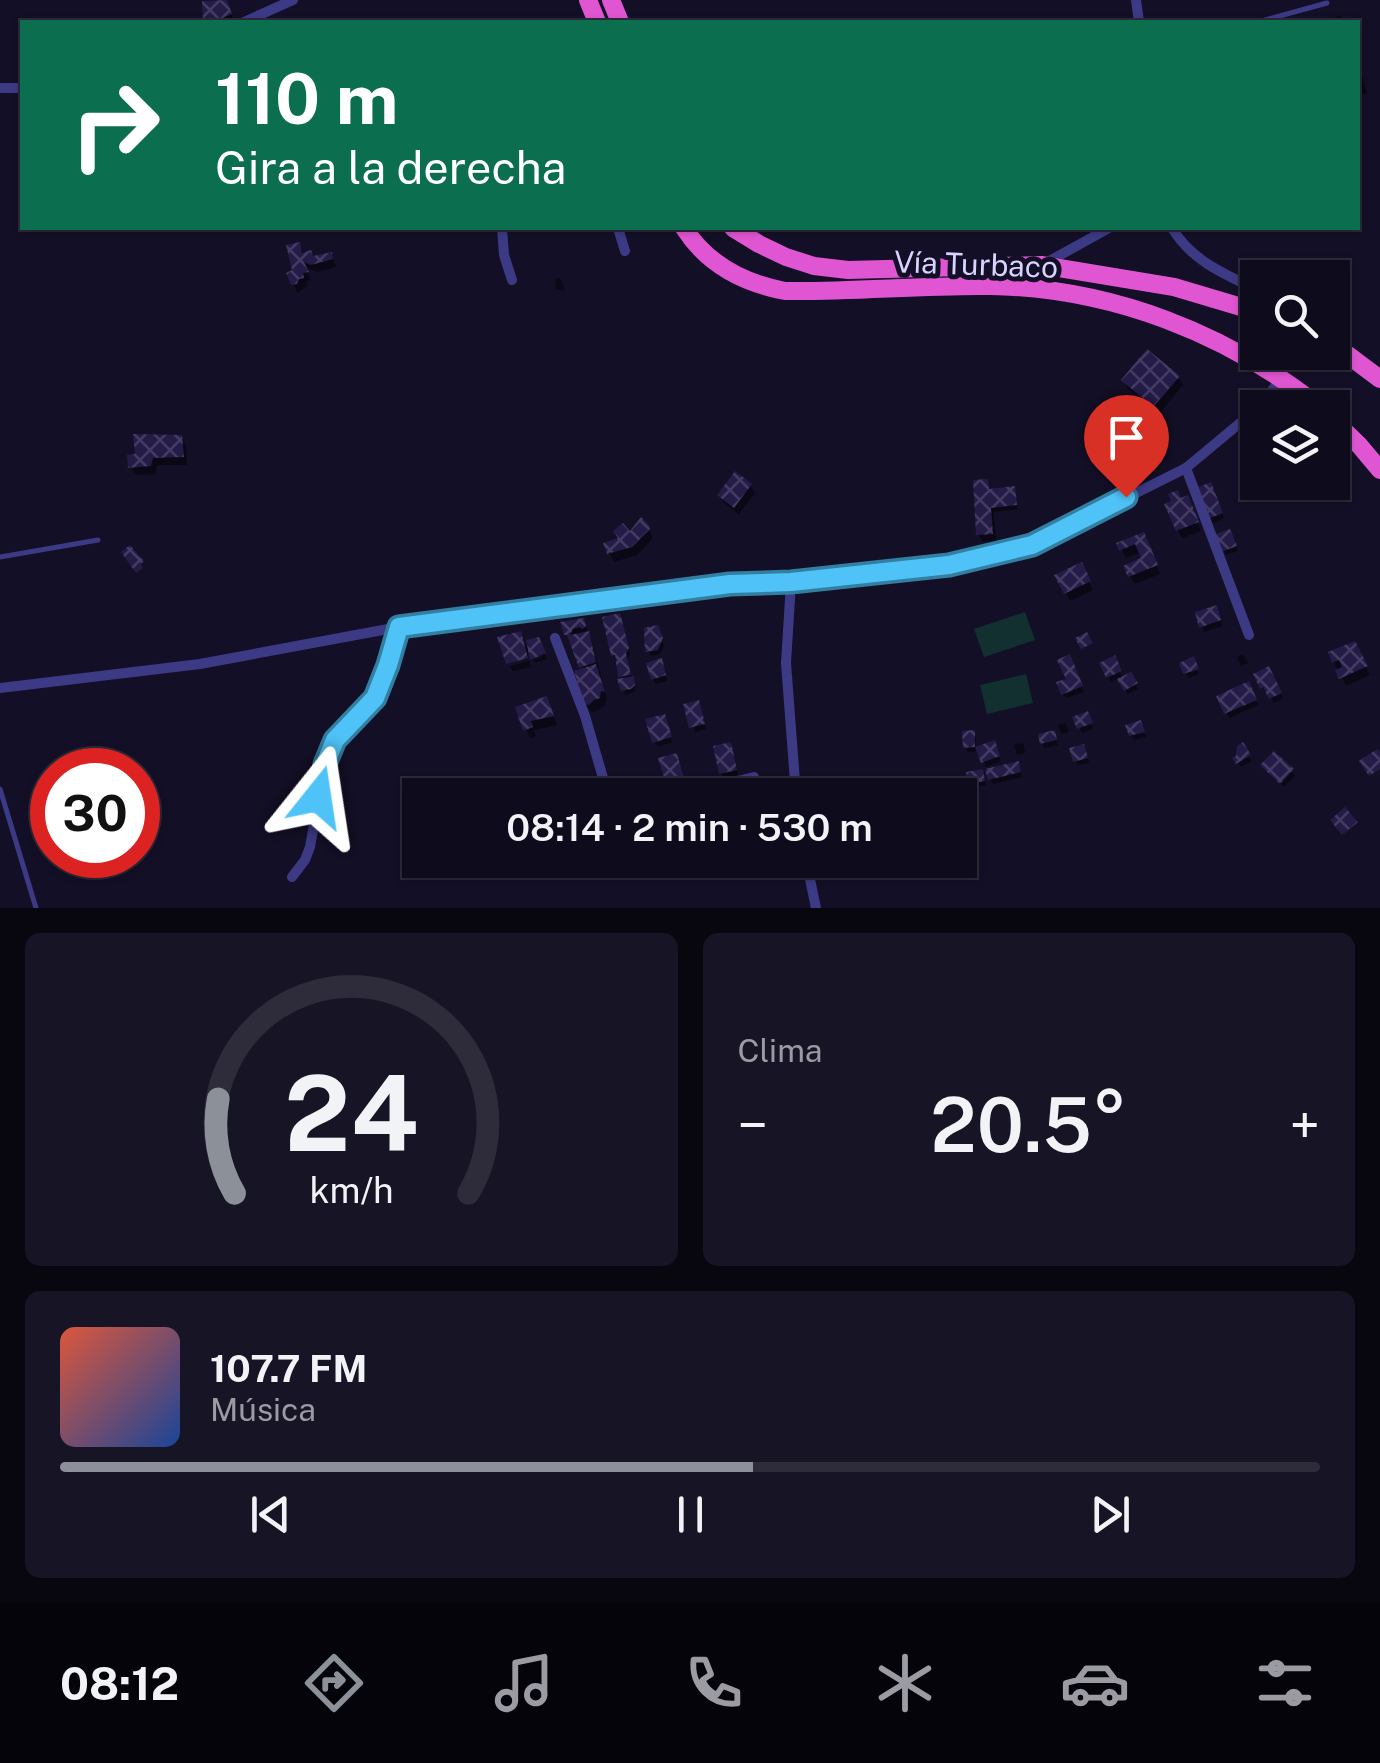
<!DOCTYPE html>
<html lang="es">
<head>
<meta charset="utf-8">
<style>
  body { margin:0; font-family:"Public Sans",sans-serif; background:#171425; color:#f1f3f6; height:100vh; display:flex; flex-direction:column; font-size:38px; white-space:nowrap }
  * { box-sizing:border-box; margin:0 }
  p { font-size:32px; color:#9b9ba3 }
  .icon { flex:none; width:55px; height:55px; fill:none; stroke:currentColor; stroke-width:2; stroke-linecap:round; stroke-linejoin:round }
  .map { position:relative; height:908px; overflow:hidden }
  .drawer { display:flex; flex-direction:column; gap:25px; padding:25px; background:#08060f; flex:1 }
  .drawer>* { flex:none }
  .banner { position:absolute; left:20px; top:20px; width:1340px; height:210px; border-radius:0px; box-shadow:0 2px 8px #0004,0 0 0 2px #2e2b3b; background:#0b6e4f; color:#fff; overflow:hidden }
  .controls { position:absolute; left:1240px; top:260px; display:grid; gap:20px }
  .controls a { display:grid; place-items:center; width:110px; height:110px; border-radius:0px; background:#0e0b1c; box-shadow:0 2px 8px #0004,0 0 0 2px #2e2b3b; font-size:50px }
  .speed { position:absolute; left:30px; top:748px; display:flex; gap:20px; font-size:50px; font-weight:700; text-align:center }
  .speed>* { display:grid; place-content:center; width:130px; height:130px; border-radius:50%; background:#0e0b1c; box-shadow:0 2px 8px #0004,0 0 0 2px #2e2b3b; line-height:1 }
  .speed .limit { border:15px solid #d22; background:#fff; color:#111 }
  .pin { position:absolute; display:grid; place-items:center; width:85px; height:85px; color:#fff; margin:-102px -42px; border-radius:50% 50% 50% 0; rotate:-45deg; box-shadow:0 0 10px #0007 }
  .pin .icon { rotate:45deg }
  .me { position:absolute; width:110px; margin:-55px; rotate:15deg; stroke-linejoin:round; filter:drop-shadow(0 0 8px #0008) }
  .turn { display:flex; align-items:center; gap:35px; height:210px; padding:0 30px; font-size:45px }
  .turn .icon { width:130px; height:130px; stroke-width:2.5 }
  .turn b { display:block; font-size:70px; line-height:85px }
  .big { font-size:75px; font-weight:600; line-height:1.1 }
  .drawer .card { flex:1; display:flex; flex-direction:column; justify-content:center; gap:15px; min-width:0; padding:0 35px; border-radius:15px; background:#171425 }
  .drawer .dial { align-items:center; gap:0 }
  .dial svg { height:260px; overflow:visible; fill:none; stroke:#2e2b3b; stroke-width:7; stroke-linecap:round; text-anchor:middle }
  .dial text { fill:#f1f3f6; stroke:none }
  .song { display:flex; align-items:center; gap:30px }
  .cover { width:120px; height:120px; border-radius:15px; background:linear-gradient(135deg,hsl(10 70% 55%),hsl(220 70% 35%)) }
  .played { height:10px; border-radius:5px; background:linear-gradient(90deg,#8c9099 55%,#2e2b3b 55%) }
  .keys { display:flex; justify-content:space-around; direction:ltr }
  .heat { display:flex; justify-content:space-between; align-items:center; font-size:55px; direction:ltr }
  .drawer .tiles { flex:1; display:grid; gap:25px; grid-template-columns:1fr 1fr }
  .card:last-child { grid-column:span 2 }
  .trip { position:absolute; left:402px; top:778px; width:575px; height:100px; border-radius:0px; background:#0e0b1c; box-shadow:0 2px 8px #0004,0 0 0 2px #2e2b3b; font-weight:600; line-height:100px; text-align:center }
  .tab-bar { display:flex; height:160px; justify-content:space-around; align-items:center; background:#06040b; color:#9b9ba3 }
  .tab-bar .icon { width:70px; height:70px }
  .tab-bar .on { color:#8c9099 }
  .tab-bar b { font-size:45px; color:#f1f3f6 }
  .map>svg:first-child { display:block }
</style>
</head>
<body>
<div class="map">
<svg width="1380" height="908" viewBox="0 0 1380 908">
  <defs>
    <pattern id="building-cross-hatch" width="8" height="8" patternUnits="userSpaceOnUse" patternTransform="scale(2.5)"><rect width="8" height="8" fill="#241b47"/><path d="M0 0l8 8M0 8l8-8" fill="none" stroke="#433b63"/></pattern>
  </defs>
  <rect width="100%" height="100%" fill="#130f26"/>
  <g fill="#12302f">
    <path d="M1025 612 1035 640 984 657 974 629Z"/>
    <path d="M1026 674 1033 703 987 714 980 685Z"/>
  </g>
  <g fill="#0007">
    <path d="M204 3 229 7 233 19 224 22H206Z"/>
    <path d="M1340 16 1344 22H1321Z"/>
    <path d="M1358 61 1367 93 1358 96Z"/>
    <path d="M299 245 305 255 313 258 331 255 336 267 317 272 305 267 311 280 306 281 307 286 298 293 293 284Z"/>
    <path d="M560 278 561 280 565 291 556 289 555 279Z"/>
    <path d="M1178 377 1183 385 1159 414 1128 389 1124 381Z"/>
    <path d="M181 438 186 446 187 465H157L155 474 136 475 131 467Z"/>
    <path d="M987 481 990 491 1013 489 1018 509 994 512 996 541 983 542 978 534Z"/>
    <path d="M750 485 755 493 739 514 724 503 720 495Z"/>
    <path d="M1213 490 1224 518 1213 523 1211 518Z"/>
    <path d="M1181 501 1191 506 1201 531 1182 538 1178 530Z"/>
    <path d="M648 527 653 538 637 555 614 562 606 545Z"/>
    <path d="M1232 536 1238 551 1226 555 1224 551Z"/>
    <path d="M1147 543 1160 574 1135 584 1130 576 1144 559 1141 552 1126 558 1119 545Z"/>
    <path d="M1081 565 1093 590 1070 601 1058 576Z"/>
    <path d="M1219 612 1222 626 1204 632 1198 614Z"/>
    <path d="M622 621 630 655 627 660 636 691 626 695 623 690V680L613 655Z"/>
    <path d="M563 624 586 626 592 642 607 699 604 706 594 712H591L586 703 583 671Z"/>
    <path d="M660 632 664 645 660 654 651 656 648 651Z"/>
    <path d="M520 634 530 652 529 641 538 640 547 659 535 663 533 660 541 658 539 653 530 655 529 652 528 656 508 661 501 639Z"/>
    <path d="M1354 644 1370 675 1346 686 1334 662Z"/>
    <path d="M1243 654 1248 663 1241 666 1237 657Z"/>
    <path d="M1114 659 1123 679 1130 675 1138 689 1128 694 1119 678 1111 682 1102 664Z"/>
    <path d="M529 661 531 667 513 671 510 666Z"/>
    <path d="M1071 662 1084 692 1066 698 1063 694 1069 681Z"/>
    <path d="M1182 664H1195L1199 674 1188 678Z"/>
    <path d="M663 666 667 681 656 684 653 679Z"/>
    <path d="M1268 670 1283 698 1274 703 1267 691 1265 692 1256 675Z"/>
    <path d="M1248 684 1258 705 1229 718 1219 697Z"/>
    <path d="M686 706 700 708 706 729 695 732Z"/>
    <path d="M550 707 557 725 534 730 536 736 530 738 518 708Z"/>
    <path d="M1075 718 1089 719 1093 729 1082 733Z"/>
    <path d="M666 721 672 742 658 747 655 742Z"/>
    <path d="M1066 723 1069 732 1061 734 1058 725Z"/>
    <path d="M1143 728 1146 737 1134 740 1131 735Z"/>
    <path d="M973 733 976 738V749L996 748 1001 761 986 767 979 751 968 752 965 747Z"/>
    <path d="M1054 733 1058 745 1045 748 1042 743Z"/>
    <path d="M1023 743 1025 753 1017 755 1014 745Z"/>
    <path d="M1242 746 1252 761 1241 767 1236 759Z"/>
    <path d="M732 749 738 775 724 778 721 773Z"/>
    <path d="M1086 752 1089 763 1078 765 1076 761Z"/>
    <path d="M678 761 686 788 672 792 669 787Z"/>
    <path d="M1020 769 1022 777 993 784 990 779Z"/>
    <path d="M1266 770 1292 771 1295 776 1284 787Z"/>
    <path d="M982 772 986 785 973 788 971 783Z"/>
  </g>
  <g fill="url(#building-cross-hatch)">
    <path d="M227 0 232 14 220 19 221 22H203L202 1Z"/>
    <path d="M300 242 302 253 311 250 313 256 332 252 333 259 311 265 304 262 309 272 303 273 304 278 299 279 297 284 291 285 286 273 292 270 286 245Z"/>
    <path d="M1147 349 1180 376 1153 407 1121 380Z"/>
    <path d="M133 434 182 435 184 457 153 458 151 466 128 468 127 455 135 454Z"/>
    <path d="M735 471 752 484 734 508 717 495Z"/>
    <path d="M988 479 989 489 1015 486 1017 505 991 508 993 534 976 535 973 480Z"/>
    <path d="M1211 482 1223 513 1208 519 1196 488Z"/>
    <path d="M1178 490 1181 498 1188 495 1199 522 1176 531 1164 504 1171 501 1168 494Z"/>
    <path d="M641 517 649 525 650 529 632 547 607 554 603 543 618 538 613 531 623 523 630 531Z"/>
    <path d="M1230 529 1237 546 1221 552 1215 534Z"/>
    <path d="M1144 532 1158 565 1128 577 1123 566 1141 558 1135 544 1119 551 1116 543Z"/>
    <path d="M130 545 144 561 141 564 143 568 136 573 121 552Z"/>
    <path d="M1082 562 1091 581 1064 594 1054 575Z"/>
    <path d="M1217 605 1221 620 1199 628 1195 612Z"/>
    <path d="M620 613 629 648 626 653 631 675 618 677 615 655 611 656 602 617Z"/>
    <path d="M584 618 586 626 583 629 579 627 573 629 570 635 589 631 596 662 579 668 567 635H564L560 622Z"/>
    <path d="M658 625 663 638 658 650 645 652 644 628Z"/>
    <path d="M521 631 528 658 506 664 497 637Z"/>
    <path d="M1087 632 1093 643 1081 649 1075 638Z"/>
    <path d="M539 637 546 653 530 660 526 640Z"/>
    <path d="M1355 641 1368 666 1339 679 1335 670 1342 667 1339 660 1332 663 1328 652Z"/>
    <path d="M1070 654 1083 686 1061 695 1056 682 1066 679 1057 660Z"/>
    <path d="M1115 655 1122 671 1106 678 1099 663Z"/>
    <path d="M1194 656 1199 669 1183 674 1179 663Z"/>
    <path d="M662 658 666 675 651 680 646 663Z"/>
    <path d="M596 664 605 692 601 691 600 698 594 700 589 705 584 704 574 671Z"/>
    <path d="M1269 666 1282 693 1269 699 1263 687 1260 689 1253 674Z"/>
    <path d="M1131 672 1138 683 1124 691 1117 679Z"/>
    <path d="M634 676 635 685 631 689 621 691 617 679Z"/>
    <path d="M1249 681 1257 700 1224 714 1216 696Z"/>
    <path d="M547 696 554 716 531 721 533 727 523 731 515 707Z"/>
    <path d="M699 700 705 724 689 728 683 704Z"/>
    <path d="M1088 711 1093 723 1077 729 1072 717Z"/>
    <path d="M665 714 672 737 652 743 645 719Z"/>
    <path d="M1141 720 1145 732 1129 736 1125 725Z"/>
    <path d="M975 730V747L963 748 962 731Z"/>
    <path d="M1055 730 1057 740 1040 744 1038 734Z"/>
    <path d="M995 740 1000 756 981 763 975 747Z"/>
    <path d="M731 742 737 770 719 774 713 746Z"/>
    <path d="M1243 742 1251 755 1236 764 1232 758 1236 756 1237 746Z"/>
    <path d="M1084 744 1088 758 1073 762 1069 748Z"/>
    <path d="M1377 749 1380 752V769L1369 776 1359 761Z"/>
    <path d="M1274 751 1294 769 1280 784 1260 765Z"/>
    <path d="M677 753 685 783 667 788 658 758Z"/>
    <path d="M1019 761 1021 772 988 780 985 769Z"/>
    <path d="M983 769 985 781 968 784 966 772Z"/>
    <path d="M1345 807 1358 822 1342 835 1330 820Z"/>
  </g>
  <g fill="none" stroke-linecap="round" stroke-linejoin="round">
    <g stroke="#3d3a85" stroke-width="5">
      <path d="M1258 22 1327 3"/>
      <path d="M0 557 98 540"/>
      <path d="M0 789 36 908"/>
    </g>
    <g stroke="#3d3a85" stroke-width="10">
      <path d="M1136 0 1139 22"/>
      <path d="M244 22 293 0"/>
      <path d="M0 88H22"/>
      <path d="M502 228 504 255 512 280"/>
      <path d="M618 228 625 251"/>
      <path d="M1172 228C1192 261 1224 274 1258 290"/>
      <path d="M1044 264 1109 228"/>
      <path d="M1332 332 1344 350"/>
      <path d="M1258 408 1281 379"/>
      <path d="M1186 468 1249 635"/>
      <path d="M791 583 786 663 796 795"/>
      <path d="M555 638 585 716 608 795"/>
      <path d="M0 688 200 664 399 627 731 584 791 583 949 565 1032 545 1186 468 1258 408"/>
      <path d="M680 795 754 777"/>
      <path d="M806 860 816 908"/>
      <path d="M292 877 305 860 310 847 325 764 335 740 375 698 388 665 399 627"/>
    </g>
    <g stroke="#e055d1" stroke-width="18">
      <path d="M588 0 597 22"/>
      <path d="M611 0 620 22"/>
      <path d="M684 228C707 264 743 283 785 291 854 292 922 285 991 286 1111 288 1227 333 1321 408"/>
      <path d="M733 228 759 244 786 257 814 266 848 270 1041 265 1174 287 1258 312"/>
      <path d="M1332 348 1348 355 1380 379"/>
      <path d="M1332 419 1359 445 1380 470"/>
    </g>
  </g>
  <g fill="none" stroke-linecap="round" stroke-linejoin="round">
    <defs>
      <path id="route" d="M318 797 325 764 335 740 375 698 388 665 399 627 730 584 791 582 949 565 1032 545 1126 497"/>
    </defs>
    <use href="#route" stroke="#337fa1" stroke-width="25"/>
    <use href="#route" stroke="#4fc3f7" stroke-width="18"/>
  </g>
  <g text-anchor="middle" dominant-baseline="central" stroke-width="10" stroke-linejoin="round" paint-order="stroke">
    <g font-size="30" fill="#d9d4ff" stroke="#130f26">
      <text transform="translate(976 264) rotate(2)">Vía Turbaco</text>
    </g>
  </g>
</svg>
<div class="controls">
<a><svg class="icon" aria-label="search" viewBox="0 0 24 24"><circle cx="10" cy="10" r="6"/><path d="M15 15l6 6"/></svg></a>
<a><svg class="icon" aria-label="layers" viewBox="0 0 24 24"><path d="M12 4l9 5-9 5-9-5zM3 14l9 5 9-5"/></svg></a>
</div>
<div class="speed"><div class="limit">30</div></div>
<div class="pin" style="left:1126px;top:497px;background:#d93025"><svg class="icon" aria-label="arrive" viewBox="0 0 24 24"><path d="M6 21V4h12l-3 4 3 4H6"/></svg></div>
<svg class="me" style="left:318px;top:797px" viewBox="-20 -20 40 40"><path d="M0-17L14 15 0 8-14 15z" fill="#4fc3f7" stroke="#fff" stroke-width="4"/></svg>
<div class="trip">08:14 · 2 min · 530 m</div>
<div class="banner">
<div class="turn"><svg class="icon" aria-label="right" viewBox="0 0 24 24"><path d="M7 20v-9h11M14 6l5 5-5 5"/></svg><div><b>110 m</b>Gira a la derecha</div></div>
</div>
</div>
<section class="drawer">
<div class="tiles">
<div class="card dial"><svg viewBox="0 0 100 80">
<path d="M14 69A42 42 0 1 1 86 69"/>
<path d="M14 69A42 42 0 0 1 9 40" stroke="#8c9099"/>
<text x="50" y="56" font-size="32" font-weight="700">24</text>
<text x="50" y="72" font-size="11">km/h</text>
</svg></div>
<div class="card"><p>Clima</p>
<div class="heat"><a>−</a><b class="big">20.5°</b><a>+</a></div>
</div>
<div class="card">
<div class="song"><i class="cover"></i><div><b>107.7 FM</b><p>Música</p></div></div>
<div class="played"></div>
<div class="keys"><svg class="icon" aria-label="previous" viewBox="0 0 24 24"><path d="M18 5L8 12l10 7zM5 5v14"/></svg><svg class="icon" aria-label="pause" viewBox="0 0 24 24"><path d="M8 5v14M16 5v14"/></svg><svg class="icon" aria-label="next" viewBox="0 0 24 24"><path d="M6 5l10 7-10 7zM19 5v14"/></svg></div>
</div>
</div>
</section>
<nav class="tab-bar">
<b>08:12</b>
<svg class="icon on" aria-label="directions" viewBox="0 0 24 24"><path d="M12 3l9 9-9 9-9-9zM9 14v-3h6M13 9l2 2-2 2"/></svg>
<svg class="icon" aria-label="music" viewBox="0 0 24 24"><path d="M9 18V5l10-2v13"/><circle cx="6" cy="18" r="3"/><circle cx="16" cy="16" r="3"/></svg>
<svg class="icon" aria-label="phone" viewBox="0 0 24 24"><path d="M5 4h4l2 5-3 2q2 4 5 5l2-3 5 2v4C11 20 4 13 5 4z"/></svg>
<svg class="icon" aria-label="climate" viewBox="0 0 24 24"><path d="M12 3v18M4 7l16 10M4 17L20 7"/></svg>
<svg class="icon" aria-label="car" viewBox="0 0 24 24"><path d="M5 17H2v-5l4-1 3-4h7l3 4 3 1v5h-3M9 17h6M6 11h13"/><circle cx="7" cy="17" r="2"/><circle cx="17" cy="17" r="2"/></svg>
<svg class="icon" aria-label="filters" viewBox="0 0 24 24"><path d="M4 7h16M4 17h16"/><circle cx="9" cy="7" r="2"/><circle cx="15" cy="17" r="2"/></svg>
</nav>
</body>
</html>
